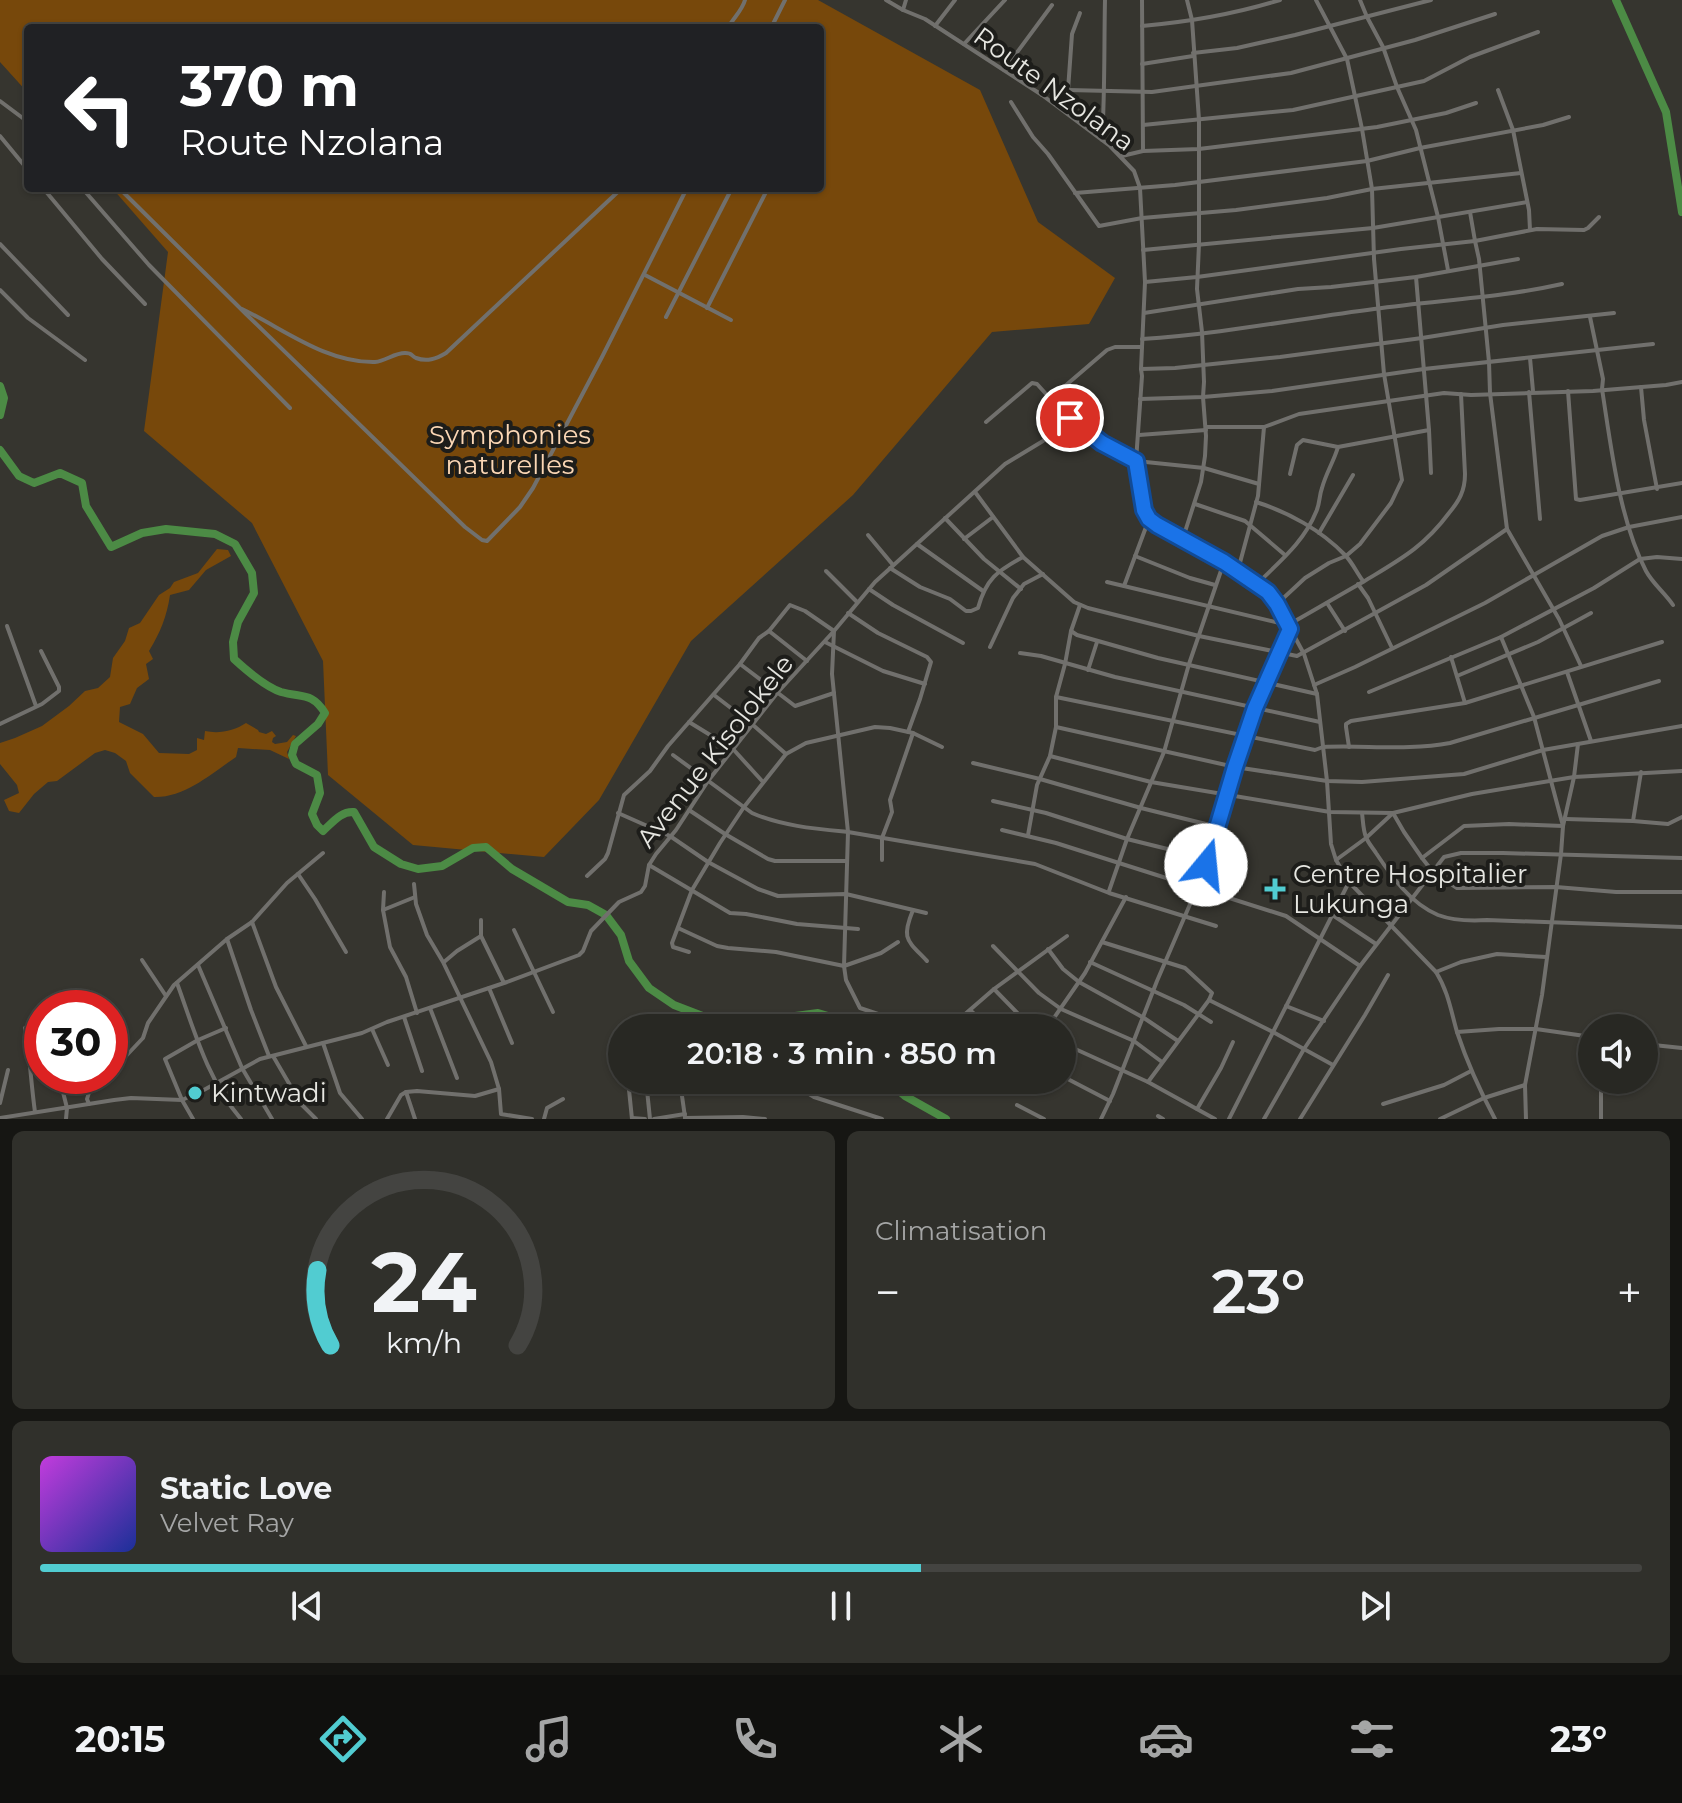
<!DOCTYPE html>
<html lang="fr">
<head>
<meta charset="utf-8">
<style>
  body { margin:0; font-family:Montserrat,sans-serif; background:#30302b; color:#f1f3f6; height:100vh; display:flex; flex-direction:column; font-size:30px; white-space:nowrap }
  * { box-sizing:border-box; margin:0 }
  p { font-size:26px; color:#a5a6a6 }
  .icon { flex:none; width:44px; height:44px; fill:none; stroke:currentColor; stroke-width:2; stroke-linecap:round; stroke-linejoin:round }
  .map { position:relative; height:1119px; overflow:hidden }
  .drawer { display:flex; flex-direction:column; gap:12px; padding:12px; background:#161613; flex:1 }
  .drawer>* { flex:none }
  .top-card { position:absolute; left:24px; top:24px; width:800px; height:168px; border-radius:8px; box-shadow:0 2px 6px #0004,0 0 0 2px #444441; background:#202124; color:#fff; overflow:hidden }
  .tools { position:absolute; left:1578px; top:1014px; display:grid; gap:16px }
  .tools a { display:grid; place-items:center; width:80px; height:80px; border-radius:50%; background:#282823; box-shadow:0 2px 6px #0004,0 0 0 2px #444441; font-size:40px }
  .speed { position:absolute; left:24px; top:990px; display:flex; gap:16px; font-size:40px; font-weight:700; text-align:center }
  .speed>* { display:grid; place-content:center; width:104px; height:104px; border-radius:50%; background:#282823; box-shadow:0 2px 6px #0004,0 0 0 2px #444441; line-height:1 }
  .speed .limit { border:12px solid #d22; background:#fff; color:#111 }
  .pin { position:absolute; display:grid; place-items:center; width:68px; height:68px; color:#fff; margin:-34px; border:4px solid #fff; border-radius:50%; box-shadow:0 2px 8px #0007 }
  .me { position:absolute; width:88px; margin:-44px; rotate:17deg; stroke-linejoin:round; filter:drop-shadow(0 0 6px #0008) }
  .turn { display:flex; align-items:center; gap:28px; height:168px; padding:0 24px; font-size:36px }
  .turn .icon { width:104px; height:104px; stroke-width:2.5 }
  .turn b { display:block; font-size:56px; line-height:68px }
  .big { font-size:60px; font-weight:600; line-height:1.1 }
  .drawer .widget { flex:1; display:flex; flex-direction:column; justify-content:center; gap:12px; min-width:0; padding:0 28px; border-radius:12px; background:#30302b }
  .drawer .dial { align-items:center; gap:0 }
  .dial svg { height:208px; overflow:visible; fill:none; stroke:#444441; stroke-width:7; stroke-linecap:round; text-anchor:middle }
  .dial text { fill:#f1f3f6; stroke:none }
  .song { display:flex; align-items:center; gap:24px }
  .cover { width:96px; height:96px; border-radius:12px; background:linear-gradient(135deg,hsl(290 70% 55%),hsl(230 70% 35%)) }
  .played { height:8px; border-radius:4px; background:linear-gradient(90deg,#51ccd1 55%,#444441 55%) }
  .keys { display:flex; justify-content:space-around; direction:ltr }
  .heat { display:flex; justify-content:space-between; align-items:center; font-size:44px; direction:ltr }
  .drawer .tiles { flex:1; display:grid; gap:12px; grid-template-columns:1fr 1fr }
  .widget:last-child { grid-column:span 2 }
  .trip { position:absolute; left:608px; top:1014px; width:468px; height:80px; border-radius:40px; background:#282823; box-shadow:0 2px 6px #0004,0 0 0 2px #444441; font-weight:600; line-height:80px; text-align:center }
  .tabs { display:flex; height:128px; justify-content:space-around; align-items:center; background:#10100e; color:#a5a6a6 }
  .tabs .icon { width:56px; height:56px }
  .tabs .selected { color:#51ccd1 }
  .tabs b { font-size:36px; color:#f1f3f6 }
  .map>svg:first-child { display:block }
</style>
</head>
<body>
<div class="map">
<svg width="1682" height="1119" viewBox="0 0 1682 1119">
  <rect width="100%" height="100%" fill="#36352f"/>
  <g fill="#77480b">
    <path d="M0 0H818L980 90 1038 222 1115 278 1089 324 992 332 853 495 691 641 599 800 544 857 413 845 328 775 323 661 252 523 144 431 168 252 112 188H820V28H28V93L0 62Z"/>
    <path d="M217 549 228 550 231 556 206 570 189 590 170 595C167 616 160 633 149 651L153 659 146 664 149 679 137 688 130 704 120 707 119 722 143 734 159 753 189 754 197 750V738L204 740 205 731C219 734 234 731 246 723L258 730 259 732 266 734 272 731 276 736 273 738 272 742 275 744 287 742 293 735 296 736 287 752 289 759 270 750 238 748 236 757C212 773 185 798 154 797L130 773 126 761 115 753 105 750 95 753 57 781 48 782 34 794 19 813 9 811 4 800 19 793 17 785 0 764V743L15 738 42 726 69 706 85 691 98 688 110 677 113 658 125 641 129 628 140 623 159 595 170 588 174 582 198 573Z"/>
  </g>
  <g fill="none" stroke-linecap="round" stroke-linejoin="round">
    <g stroke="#4c8b45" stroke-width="8">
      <path d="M1616 0 1666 112 1682 212"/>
      <path d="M0 386 4 398 0 415"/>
      <path d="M0 450 19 476 34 483 60 473 82 483 86 506 111 547 142 533 166 529 215 534 235 544 252 573 254 593 238 622 233 642 234 659C246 670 266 687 281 692 302 698 312 692 325 713L318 724 295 744 292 755 296 764 317 775 320 793 312 814 317 825 323 831C333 822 341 811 354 812L374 847 401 864 418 869 442 866 473 848 486 847 512 869 568 902 588 905 606 915 621 935 629 961 649 988 674 1005 713 1020H765L818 1013 828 1016 840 1028"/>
      <path d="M886 1080 905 1096 946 1119"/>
    </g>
    <g stroke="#71706d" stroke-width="4">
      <path d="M886 0 903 10 925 19 1042 95 1110 146 1134 171 1140 188 1145 282 1141 369 1142 376 1136 461 1146 515 1157 525 1224 562 1268 592 1277 604 1304 654 1317 694 1327 781 1331 844 1336 860 1349 882 1436 972C1448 991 1451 1011 1457 1032 1467 1062 1480 1091 1495 1119"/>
      <path d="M1142 0 1143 151"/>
      <path d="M1360 0 1367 17 1383 47 1397 87 1416 130 1438 217 1448 270"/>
      <path d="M903 10 906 0"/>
      <path d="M935 26 955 0"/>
      <path d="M1142 26C1188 22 1235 14 1280 0"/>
      <path d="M728 28C733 18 742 11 745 0"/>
      <path d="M771 28 785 0"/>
      <path d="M964 44 1005 0"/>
      <path d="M1193 53 1237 48 1295 35 1431 0"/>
      <path d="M1142 64 1193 56"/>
      <path d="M1004 70 1052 5"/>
      <path d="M1068 90 1072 34 1080 13"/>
      <path d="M1498 90 1513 130 1529 210 1530 230"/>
      <path d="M1042 95 1052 90H1068L1152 92 1291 73 1415 40 1495 14"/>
      <path d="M0 101 28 122"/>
      <path d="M1011 102 1033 137 1048 154 1099 226 1142 218 1236 210 1327 198 1372 189 1521 173"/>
      <path d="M1143 125 1293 110 1424 81 1470 57 1538 32"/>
      <path d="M0 136 28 170"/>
      <path d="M1102 140C1105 93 1104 47 1105 0"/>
      <path d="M1122 156 1143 151 1199 149 1377 127 1446 113 1476 103"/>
      <path d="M43 188 102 259 145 304"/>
      <path d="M82 188 149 265 290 408"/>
      <path d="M113 188 123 192 246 314 465 527 482 540 487 541 520 507 533 488 602 357 687 188"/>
      <path d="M1075 193 1175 185 1367 161 1420 148 1543 125 1569 117"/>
      <path d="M1470 212 1475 241 1537 229 1584 230 1588 228 1599 217"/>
      <path d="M0 244 68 315"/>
      <path d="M1143 250 1373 228 1527 202"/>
      <path d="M645 275 731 320"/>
      <path d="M1145 282 1197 277 1401 249 1475 241 1479 259 1489 362 1490 393 1507 529 1559 619 1581 666"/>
      <path d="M0 290 28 318 85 360"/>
      <path d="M707 308 768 188"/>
      <path d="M242 309C284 329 326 363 375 362 386 361 394 353 405 353 413 353 410 355 416 358 427 362 436 359 446 353L622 188"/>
      <path d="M1144 313 1298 289 1331 287 1416 277 1518 259"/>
      <path d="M666 317 732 188"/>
      <path d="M1590 317 1603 379 1602 389C1611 446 1619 519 1646 571 1653 584 1665 593 1673 605"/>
      <path d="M1142 339C1220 334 1297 319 1374 309 1436 300 1500 298 1562 284"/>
      <path d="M1530 358 1533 391"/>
      <path d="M1141 369 1175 368 1280 357 1422 338 1503 325 1614 313"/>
      <path d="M1641 387 1644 420 1657 489"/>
      <path d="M1568 391 1576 499 1580 500 1682 483"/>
      <path d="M1529 392 1540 519"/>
      <path d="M1051 398 1107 350 1115 347H1142"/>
      <path d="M1140 399 1203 397 1272 391 1424 369 1653 344"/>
      <path d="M986 422 1032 383 1037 384 1065 415"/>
      <path d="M1206 427H1264L1299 414 1444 393 1471 395 1593 391 1666 385 1682 382"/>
      <path d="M1429 430 1431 473"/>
      <path d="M1139 435 1206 430"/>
      <path d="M1290 474 1297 445 1303 440 1338 447 1429 430 1416 277"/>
      <path d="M975 492 1023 557 1074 602 1088 608 1199 636 1297 656 1426 585 1507 529"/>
      <path d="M1256 502C1288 512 1321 530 1345 555 1352 562 1357 573 1363 581"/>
      <path d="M1195 504 1245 521 1285 555"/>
      <path d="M945 518 984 559 1021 589"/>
      <path d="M1319 533 1353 475"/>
      <path d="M868 535 893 565"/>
      <path d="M1183 538 1201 482 1205 456 1206 436 1203 397 1204 382 1202 332 1197 289 1199 244V120L1192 20 1187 0"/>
      <path d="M964 539 993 517"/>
      <path d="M917 544 983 591"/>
      <path d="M1135 556 1190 578 1215 585"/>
      <path d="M890 568 920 587 950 599 966 611H971L978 608C986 579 997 571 1023 557"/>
      <path d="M1238 570 1258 496 1264 427"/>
      <path d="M826 571 857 602"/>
      <path d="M1107 582 1288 625C1313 611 1338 596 1363 582 1399 560 1423 548 1449 513 1459 501 1465 491 1465 474L1461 394"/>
      <path d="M1257 584C1279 562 1304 542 1316 512 1320 504 1319 496 1322 488 1326 473 1334 461 1338 447"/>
      <path d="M1358 584 1368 598 1392 648"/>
      <path d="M1124 586 1149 519"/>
      <path d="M869 589 893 605 963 643"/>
      <path d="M1327 603 1345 631"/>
      <path d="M1277 604 1305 578 1329 563 1346 556 1360 544 1391 503 1402 480 1384 374 1374 259 1372 189 1362 129 1347 59 1316 0"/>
      <path d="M848 613 878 633 927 657 931 662 920 699 908 732"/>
      <path d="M7 626 36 706"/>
      <path d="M769 631 807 661"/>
      <path d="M1071 631 1077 635 1158 658 1317 694"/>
      <path d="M1501 637 1534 717 1563 826 1561 854 1542 995 1525 1085 1526 1119"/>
      <path d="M825 642 883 671 925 684"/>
      <path d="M990 647 1013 598 1024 584 1043 574"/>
      <path d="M1020 653 1041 656 1115 677 1320 722"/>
      <path d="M1451 657 1465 703"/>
      <path d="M740 664 795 706 834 693"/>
      <path d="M1088 670 1097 642"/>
      <path d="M1567 672 1591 741"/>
      <path d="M1457 676 1538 642 1591 613"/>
      <path d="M1314 685 1355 667 1485 603 1602 536 1629 527 1682 517"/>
      <path d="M1369 692 1501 637 1594 588 1640 559 1657 557 1682 559"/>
      <path d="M714 695 753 725 786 754"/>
      <path d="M1056 697 1315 750 1323 747C1365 745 1408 751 1450 743L1659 681"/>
      <path d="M689 722 733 749 763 782"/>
      <path d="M0 724 42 704 59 691V687L41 651"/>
      <path d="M1056 727 1235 767 1327 781 1362 782 1464 774 1543 750 1682 726"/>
      <path d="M1349 747 1346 727V724L1351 721 1465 703 1662 642"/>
      <path d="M673 755 752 813C781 826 817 829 848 832L1035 864 1109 893 1216 926"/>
      <path d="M1050 756 1151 782 1330 812 1393 813 1472 794 1574 777 1682 771"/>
      <path d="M973 763 1040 779 1141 808 1218 827"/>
      <path d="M993 801 1046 813 1127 839 1208 859"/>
      <path d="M689 810 725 834 768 859 775 861H847"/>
      <path d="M618 813 670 836 708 862 758 889 778 896 846 894 926 913"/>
      <path d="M1362 813C1363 820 1363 830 1366 837 1368 843 1373 848 1376 853 1392 877 1410 903 1438 915 1454 921 1470 921 1487 920L1682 927"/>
      <path d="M1566 819 1633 821 1668 824 1682 817"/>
      <path d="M1633 821 1641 772"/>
      <path d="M1002 830 1056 843 1286 916 1360 966"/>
      <path d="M1028 835 1037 785 1050 756 1056 727V697L1065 664 1071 631 1080 605"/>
      <path d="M1422 858 1464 826 1509 824 1563 826 1574 777 1578 744"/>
      <path d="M882 860V838L892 812 890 800 913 733"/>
      <path d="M1336 860 1366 838 1393 813 1404 832 1422 858 1433 872 1457 888 1556 887 1616 892H1682"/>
      <path d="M649 865 730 913 746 914 797 924 858 929"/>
      <path d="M298 874 315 899 346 952"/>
      <path d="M587 876 605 859 608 853 624 795 650 771 668 746 740 664 759 638 769 631 790 605 805 611 834 631 832 674 848 832 844 966 846 980 860 1008 884 1016"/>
      <path d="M414 884 416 904 427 935 443 962 491 1062 499 1089 501 1114 532 1119"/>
      <path d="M1109 891 1127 839 1164 752 1189 664 1224 562"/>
      <path d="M384 892 383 910 390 947 406 977 417 1013"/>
      <path d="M383 910 415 897"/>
      <path d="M913 910C901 939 907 940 927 961"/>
      <path d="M1331 914 1376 944"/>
      <path d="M481 920V936L504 983"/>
      <path d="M252 922 276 987 306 1046"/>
      <path d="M678 928 717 946 728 948 776 952 844 966 881 953 898 942"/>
      <path d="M514 930 553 1012"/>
      <path d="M227 939 251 1010 269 1056"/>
      <path d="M1102 942 1185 968 1212 993 1209 1000 1148 1082"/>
      <path d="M993 946 1039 993 1061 1009 1134 1041 1162 1062"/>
      <path d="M1048 949 1063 969 1079 982 1144 1018 1178 1041"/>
      <path d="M689 952 673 947 672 943 692 890 720 843 744 807 786 754 806 743 875 727 890 728 913 733 942 747"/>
      <path d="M142 960 166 996"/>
      <path d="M444 962 457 951 481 936"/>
      <path d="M1090 962 1184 1005 1211 1022"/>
      <path d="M198 965 242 1068 272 1119"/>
      <path d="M1436 972 1461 962 1497 954 1546 957"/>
      <path d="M177 983C194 1030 208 1081 241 1119"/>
      <path d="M489 988 512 1043"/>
      <path d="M994 989 1032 1028"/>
      <path d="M1209 1000 1273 1032 1333 1065"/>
      <path d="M1286 1006 1324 1021"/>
      <path d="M68 1008V997"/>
      <path d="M430 1008 457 1078"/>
      <path d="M971 1011 990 1028"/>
      <path d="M404 1017 422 1071"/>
      <path d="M25 1028C30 1056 31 1084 35 1112"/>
      <path d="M949 1028 994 989 1067 936"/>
      <path d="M1047 1028 1085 973 1126 897"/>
      <path d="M372 1029 388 1065"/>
      <path d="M1457 1032 1499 1029H1536L1592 1037"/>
      <path d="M323 1043 340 1093 362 1119"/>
      <path d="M1062 1043 1148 1082 1215 1119"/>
      <path d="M1644 1044 1682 1048"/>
      <path d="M273 1056 301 1104 316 1119"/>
      <path d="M110 1073 143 1038 148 1023 174 985 227 939 252 922 287 883 323 853"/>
      <path d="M59 1076 67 1108 66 1119"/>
      <path d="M1062 1076 1110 1101"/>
      <path d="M628 1080 632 1119"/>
      <path d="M757 1080 791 1085 801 1089 814 1097 882 1119"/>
      <path d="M680 1082 685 1117"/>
      <path d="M629 1090C651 1088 671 1081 693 1080"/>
      <path d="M647 1090 650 1119"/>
      <path d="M406 1092 415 1119"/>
      <path d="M0 1103 8 1070"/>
      <path d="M89 1104 87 1099 91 1086 105 1076"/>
      <path d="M1383 1104 1444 1085 1471 1071"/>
      <path d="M1017 1105 1044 1119"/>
      <path d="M1197 1109 1221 1068 1233 1042"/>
      <path d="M1158 1116 1163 1119"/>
      <path d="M0 1118 114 1100 131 1098 182 1100 202 1091 260 1059 362 1033 387 1022 507 982 579 955 583 951 591 931 619 902 641 892 645 886 649 865 656 854 676 830 708 781 778 692 834 631 875 582 1005 464 1043 441 1065 415 1102 443 1136 461 1204 468 1259 484"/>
      <path d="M632 1118 645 1119"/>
      <path d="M685 1118 743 1117 765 1119"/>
      <path d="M193 1119 182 1100 165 1059 198 1040 226 1028"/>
      <path d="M387 1119 401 1095 406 1092 417 1091 475 1096 499 1089"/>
      <path d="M544 1119 547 1108 563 1099"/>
      <path d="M654 1119 685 1114"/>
      <path d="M1101 1119 1113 1094 1157 981 1197 888 1255 708 1290 629"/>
      <path d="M1229 1119 1349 882"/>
      <path d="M1264 1119 1304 1049 1360 966 1444 857 1461 853H1503L1682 858"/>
      <path d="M1300 1119 1365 1015 1388 975"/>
      <path d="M1440 1119 1484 1098 1525 1085"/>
      <path d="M1601 1119V1080"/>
    </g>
  </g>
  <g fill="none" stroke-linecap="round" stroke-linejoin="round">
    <defs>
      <path id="route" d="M1070 418 1102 443 1136 461 1144 510 1149 519 1157 525 1224 562 1268 592 1277 604 1290 629 1255 708 1235 767 1206 865"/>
    </defs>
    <use href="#route" stroke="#114b97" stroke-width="20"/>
    <use href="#route" stroke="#1a73e8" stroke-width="14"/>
  </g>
  <g fill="#51ccd1" stroke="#1d1d1a" stroke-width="3">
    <path d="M1271 877h8v8h8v8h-8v8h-8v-8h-8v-8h8z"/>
    <circle cx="195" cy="1093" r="8"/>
  </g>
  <g text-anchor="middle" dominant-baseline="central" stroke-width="8" stroke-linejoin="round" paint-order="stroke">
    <g font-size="26" fill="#e6e6e1" stroke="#1d1d1a">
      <text transform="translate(1054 89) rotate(36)">Route Nzolana</text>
      <text transform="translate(715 751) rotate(-52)">Avenue Kisolokele</text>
    </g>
    <g font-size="26" fill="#fbd7b5" stroke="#1d1d1a">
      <text x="510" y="435">Symphonies<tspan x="510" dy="30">naturelles</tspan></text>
    </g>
    <g font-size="26" fill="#e6e6e1" stroke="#1d1d1a" text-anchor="start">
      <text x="1293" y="874">Centre Hospitalier<tspan x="1293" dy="30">Lukunga</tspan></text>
      <text x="211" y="1093">Kintwadi</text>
    </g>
  </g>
</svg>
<div class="tools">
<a><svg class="icon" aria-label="sound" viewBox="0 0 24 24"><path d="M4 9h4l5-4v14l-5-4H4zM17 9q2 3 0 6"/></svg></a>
</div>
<div class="speed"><div class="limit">30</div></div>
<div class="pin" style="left:1070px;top:418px;background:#d93025"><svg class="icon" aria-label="arrive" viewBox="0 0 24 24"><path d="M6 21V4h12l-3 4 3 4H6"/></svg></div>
<svg class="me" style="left:1206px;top:865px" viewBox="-20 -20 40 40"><circle r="19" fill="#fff"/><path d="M0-13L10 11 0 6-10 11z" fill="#1a73e8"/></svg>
<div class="trip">20:18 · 3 min · 850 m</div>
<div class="top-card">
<div class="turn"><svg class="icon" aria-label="left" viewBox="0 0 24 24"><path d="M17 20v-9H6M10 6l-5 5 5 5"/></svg><div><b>370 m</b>Route Nzolana</div></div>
</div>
</div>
<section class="drawer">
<div class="tiles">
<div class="widget dial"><svg viewBox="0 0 100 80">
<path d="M14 69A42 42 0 1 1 86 69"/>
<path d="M14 69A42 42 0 0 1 9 40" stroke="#51ccd1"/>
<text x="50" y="56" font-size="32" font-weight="700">24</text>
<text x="50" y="72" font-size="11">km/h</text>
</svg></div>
<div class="widget"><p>Climatisation</p>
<div class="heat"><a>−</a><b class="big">23°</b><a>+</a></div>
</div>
<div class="widget">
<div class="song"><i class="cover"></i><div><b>Static Love</b><p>Velvet Ray</p></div></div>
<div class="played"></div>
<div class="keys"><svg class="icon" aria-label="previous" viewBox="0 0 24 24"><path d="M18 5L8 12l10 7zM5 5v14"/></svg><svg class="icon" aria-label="pause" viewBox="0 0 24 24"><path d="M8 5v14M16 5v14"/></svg><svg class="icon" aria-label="next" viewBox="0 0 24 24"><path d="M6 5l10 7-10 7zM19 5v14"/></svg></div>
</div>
</div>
</section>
<nav class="tabs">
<b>20:15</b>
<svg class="icon selected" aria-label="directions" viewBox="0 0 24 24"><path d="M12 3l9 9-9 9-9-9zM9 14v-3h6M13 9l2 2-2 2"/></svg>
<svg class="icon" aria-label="music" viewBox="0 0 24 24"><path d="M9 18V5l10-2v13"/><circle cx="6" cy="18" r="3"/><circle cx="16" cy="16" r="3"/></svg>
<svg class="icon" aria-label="phone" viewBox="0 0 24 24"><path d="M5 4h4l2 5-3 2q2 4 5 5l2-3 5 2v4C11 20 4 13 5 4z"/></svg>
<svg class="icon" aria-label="climate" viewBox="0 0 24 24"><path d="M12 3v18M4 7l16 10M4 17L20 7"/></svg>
<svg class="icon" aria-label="car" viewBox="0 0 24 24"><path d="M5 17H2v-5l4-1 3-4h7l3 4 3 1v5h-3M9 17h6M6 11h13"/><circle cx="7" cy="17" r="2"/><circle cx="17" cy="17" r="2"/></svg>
<svg class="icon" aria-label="filters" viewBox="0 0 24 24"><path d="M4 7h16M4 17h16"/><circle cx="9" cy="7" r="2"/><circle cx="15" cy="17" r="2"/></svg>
<b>23°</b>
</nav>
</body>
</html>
